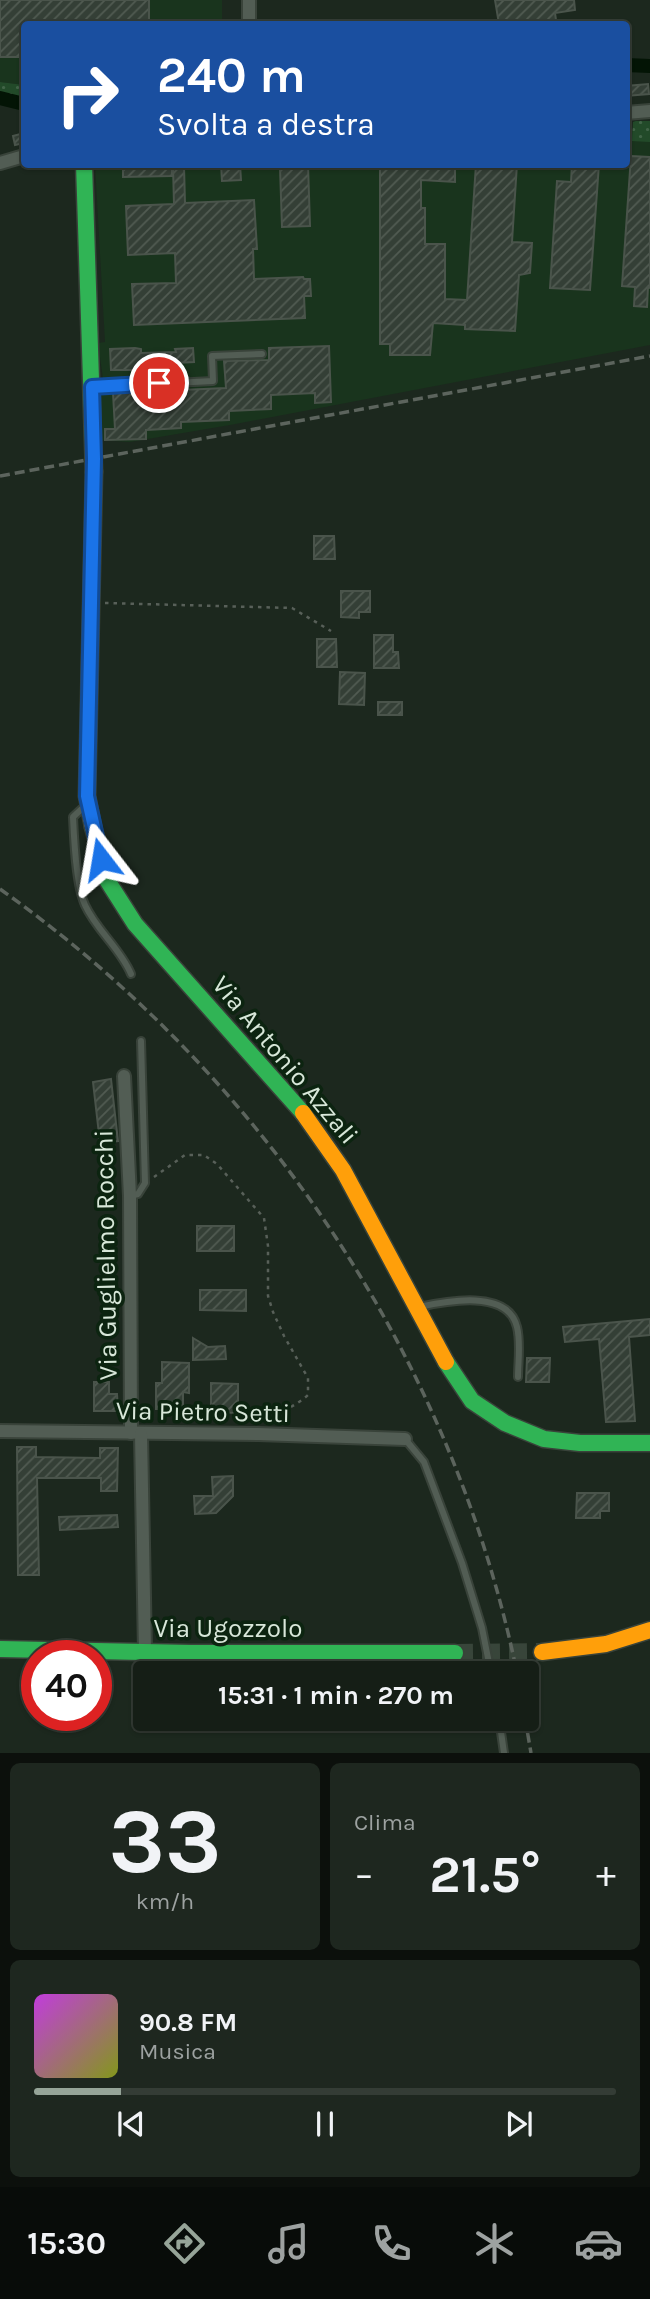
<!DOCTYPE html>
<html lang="it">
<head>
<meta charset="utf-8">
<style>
  body { margin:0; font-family:Karla,sans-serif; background:#1e271f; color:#f1f3f6; height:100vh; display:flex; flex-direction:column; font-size:26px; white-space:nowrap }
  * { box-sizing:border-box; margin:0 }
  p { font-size:23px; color:#9da2a1 }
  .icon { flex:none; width:38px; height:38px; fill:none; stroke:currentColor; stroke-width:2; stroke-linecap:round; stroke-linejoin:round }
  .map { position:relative; height:1753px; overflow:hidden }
  .panel { display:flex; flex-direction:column; gap:10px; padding:10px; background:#0c100c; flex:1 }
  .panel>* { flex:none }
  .guide { position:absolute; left:21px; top:21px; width:609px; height:147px; border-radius:7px; box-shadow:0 2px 5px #0004,0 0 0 2px #343c35; background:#1a4fa0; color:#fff; overflow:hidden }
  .speed { position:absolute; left:21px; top:1640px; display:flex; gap:14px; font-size:35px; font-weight:700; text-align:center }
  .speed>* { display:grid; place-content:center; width:91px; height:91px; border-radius:50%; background:#151e16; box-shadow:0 2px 5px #0004,0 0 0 2px #343c35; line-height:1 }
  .speed .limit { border:10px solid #d22; background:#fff; color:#111 }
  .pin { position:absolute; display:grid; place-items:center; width:60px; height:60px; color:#fff; margin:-30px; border:4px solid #fff; border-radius:50%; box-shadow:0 2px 7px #0007 }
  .me { position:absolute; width:77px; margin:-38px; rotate:346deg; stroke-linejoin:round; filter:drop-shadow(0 0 5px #0008) }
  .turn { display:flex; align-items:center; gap:24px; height:147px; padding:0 21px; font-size:32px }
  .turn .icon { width:91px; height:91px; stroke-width:2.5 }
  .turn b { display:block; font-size:49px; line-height:60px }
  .big { font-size:52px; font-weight:700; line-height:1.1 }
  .panel .card { flex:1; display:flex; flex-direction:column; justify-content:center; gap:10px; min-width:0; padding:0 24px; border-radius:10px; background:#1e271f }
  .panel .dial { align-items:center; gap:0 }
  .dial b { font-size:91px; line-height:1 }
  .song { display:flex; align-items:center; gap:21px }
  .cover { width:84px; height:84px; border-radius:10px; background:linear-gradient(135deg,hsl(290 70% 55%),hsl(70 70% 35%)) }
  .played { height:7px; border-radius:4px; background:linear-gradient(90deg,#96a498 15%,#343c35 15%) }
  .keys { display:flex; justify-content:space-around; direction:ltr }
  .heat { display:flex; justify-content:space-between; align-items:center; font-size:38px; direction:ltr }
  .panel .tiles { flex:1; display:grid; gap:10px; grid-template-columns:1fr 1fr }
  .card:last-child { grid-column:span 2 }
  .trip { position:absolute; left:133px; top:1661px; width:406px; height:70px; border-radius:7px; background:#151e16; box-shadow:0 2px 5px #0004,0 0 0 2px #343c35; font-weight:700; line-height:70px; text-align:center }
  .dock { display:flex; height:112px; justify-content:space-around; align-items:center; background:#080c09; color:#9da2a1 }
  .dock .icon { width:49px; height:49px }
  .dock .active { color:#96a498 }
  .dock b { font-size:32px; color:#f1f3f6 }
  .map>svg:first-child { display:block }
</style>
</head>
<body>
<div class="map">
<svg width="650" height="1753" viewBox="0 0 650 1753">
  <defs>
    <pattern id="grass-dots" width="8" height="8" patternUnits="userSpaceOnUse" patternTransform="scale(1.75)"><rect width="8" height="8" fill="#224a29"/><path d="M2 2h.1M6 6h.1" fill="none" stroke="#416447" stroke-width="1.8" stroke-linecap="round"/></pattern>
    <pattern id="building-hatch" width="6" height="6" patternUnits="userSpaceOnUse" patternTransform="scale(1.75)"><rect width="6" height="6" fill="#343f36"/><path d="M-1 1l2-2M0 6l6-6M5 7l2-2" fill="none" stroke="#515b52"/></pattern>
  </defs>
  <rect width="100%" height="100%" fill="#1c281e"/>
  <g fill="#19341d">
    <path d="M0 0H222V24H24V85L0 82Z"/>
    <path d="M636 121H650V345L230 425 130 442 100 440 99 398 104 393V386L98 343 105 342 95 165H422V181L432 182 433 165 626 164 627 130H633V122Z"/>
  </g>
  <g fill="url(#grass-dots)">
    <path d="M0 82 24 85V99L0 93Z"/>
    <path d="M636 121H650V142L632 141 633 122Z"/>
  </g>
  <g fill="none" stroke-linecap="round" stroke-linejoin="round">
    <g stroke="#031405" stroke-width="14">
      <path d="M626 65 650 66"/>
      <path d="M0 98 24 104"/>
    </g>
  </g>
  <g fill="url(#building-hatch)" stroke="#4a544b" stroke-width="2">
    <path d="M0 0H149V24H126V21H45V24H24V57H0Z"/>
    <path d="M495 0H574L575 10 555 13 556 20 543 22V24H499Z"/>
    <path d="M648 84 649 94 626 96V86Z"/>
    <path d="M24 133V143L15 145 13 136Z"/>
    <path d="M631 156 650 157V288L648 287 647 307 634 306 635 287 622 286Z"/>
    <path d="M123 164H172V176L123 177Z"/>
    <path d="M221 164H240L241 180 222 181Z"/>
    <path d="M283 164H308L310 226 282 227 280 168H283Z"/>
    <path d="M380 164H455V182L421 180V208H425V244H445V299L467 300 476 164H517L512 242 532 243 530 273 519 275 515 331 465 329V325L433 323 430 355H390V344H380Z"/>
    <path d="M572 164H599L590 290 550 288 557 181 571 182Z"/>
    <path d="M184 166 185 203 254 200 257 249H253L254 279 303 277 304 279H310L311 296H304L305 318 134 325 132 284 176 283 175 253 128 255 126 206 174 204 173 167Z"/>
    <path d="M329 346 331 402 315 403V393L271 395V409L229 411V420L181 422V428L146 430V439L105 440V429H115L113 393 226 388 224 361 269 360V348Z"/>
    <path d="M135 348 141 349V353L176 352 175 349 193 348 194 362 136 365V370H111L110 349Z"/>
    <path d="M314 536H334L335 559H314Z"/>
    <path d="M341 591H370V612H359V618L341 617Z"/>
    <path d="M374 635H393V652H398L399 668H374Z"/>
    <path d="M317 639H336L337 667H317Z"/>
    <path d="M340 672 365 673 364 705 339 704Z"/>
    <rect x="378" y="702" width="24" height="13"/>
    <path d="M111 1079 118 1141 100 1143 93 1082Z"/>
    <rect x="197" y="1226" width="37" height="25"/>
    <path d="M200 1290H246V1311L200 1310Z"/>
    <path d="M650 1319V1335L629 1337 635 1421 606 1422 599 1339 565 1342 563 1327Z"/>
    <path d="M193 1338 208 1347 225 1346 226 1359 193 1360Z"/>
    <path d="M527 1358H550L549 1382H526Z"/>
    <path d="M162 1362 189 1363V1393L183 1392V1414L166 1413 165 1409H156V1383H162Z"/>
    <path d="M94 1382H109V1394H117L118 1411H94Z"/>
    <path d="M211 1383 238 1384V1413L211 1412Z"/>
    <path d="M17 1447H36V1457L100 1458V1448H118L117 1491H101V1478H37L39 1575H18Z"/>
    <path d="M233 1476V1496L216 1513 195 1514 194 1496H213L212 1477Z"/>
    <path d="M577 1493H609V1511H600V1518H576Z"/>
    <path d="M117 1515 118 1527 60 1530 59 1517Z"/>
  </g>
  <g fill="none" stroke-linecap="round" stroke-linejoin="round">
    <path stroke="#38453a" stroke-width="18" stroke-dasharray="18 9" stroke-linecap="butt" d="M455 1653 542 1652"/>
    <defs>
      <g id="lane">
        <path d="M94 387 213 381 212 356 262 354"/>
        <path d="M87 804 73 817C74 840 76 886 85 905 97 931 120 948 131 974"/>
        <path d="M130 1196 138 1194 145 1183 141 1041"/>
        <path d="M419 1307C447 1301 508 1289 517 1327 521 1343 518 1362 518 1377"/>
        <path d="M405 1439 424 1462 462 1563 482 1628 491 1673"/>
        <path d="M499 1718 504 1753"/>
      </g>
      <g id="street">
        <path d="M249 0V24"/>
        <path d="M626 113 650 111"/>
        <path d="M0 163 24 156"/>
        <path d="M124 1076 130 1196 131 1433"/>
        <path d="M0 1431 258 1434 405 1439"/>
        <path d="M141 1434 145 1652"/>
      </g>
      <g id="fast">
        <path d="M84 164 94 472"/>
        <path d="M93 827 107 880 135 924 303 1113"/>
        <path d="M446 1362 472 1401 505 1423 544 1439 580 1443H650"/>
        <path d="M0 1649 191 1653H455"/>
      </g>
      <g id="slow">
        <path d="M93 827 87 796 94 472"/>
        <path d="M303 1113 343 1170 446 1362"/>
        <path d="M542 1652 606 1644 650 1630"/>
      </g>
    </defs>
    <use href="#lane" stroke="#39433a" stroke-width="10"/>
    <use href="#street" stroke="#39433a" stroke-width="16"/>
    <use href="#fast" stroke="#39433a" stroke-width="19"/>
    <use href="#slow" stroke="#39433a" stroke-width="19"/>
    <g stroke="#586059" stroke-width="2.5" stroke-dasharray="3.5 5" stroke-linecap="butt">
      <path d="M105 603 292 608 331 631"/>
      <path d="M154 1177 185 1155H204L217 1164 264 1218 268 1246V1296L273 1312 284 1336 308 1378V1395C296 1406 281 1411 269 1421"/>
    </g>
    <use href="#lane" stroke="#525d54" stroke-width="6"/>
    <use href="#street" stroke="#525d54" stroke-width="12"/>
    <use href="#fast" stroke="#30b455" stroke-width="16"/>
    <use href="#slow" stroke="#ff9f0a" stroke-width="16"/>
    <g stroke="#5c645d" stroke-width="3.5" stroke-dasharray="10 5" stroke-linecap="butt">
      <path d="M0 476 650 356"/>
      <path d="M0 889C262 1075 452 1357 517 1673"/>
      <path d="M525 1718 531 1753"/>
    </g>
  </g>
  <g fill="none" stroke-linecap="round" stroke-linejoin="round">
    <defs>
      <path id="route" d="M101 859 87 796 94 459 92 387 159 383"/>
    </defs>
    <use href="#route" stroke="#114b97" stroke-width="18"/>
    <use href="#route" stroke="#1a73e8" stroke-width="12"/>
  </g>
  <g text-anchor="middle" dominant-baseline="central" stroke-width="7" stroke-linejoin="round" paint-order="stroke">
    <g font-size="26" fill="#d8e7d9" stroke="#0c2410">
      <text transform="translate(285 1060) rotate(50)">Via Antonio Azzali</text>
      <text transform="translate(106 1255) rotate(-91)">Via Guglielmo Rocchi</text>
      <text transform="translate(203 1412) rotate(1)">Via Pietro Setti</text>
      <text x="228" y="1628">Via Ugozzolo</text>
    </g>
  </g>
</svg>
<div class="speed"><div class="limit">40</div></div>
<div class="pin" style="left:159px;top:383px;background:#d93025"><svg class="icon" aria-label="arrive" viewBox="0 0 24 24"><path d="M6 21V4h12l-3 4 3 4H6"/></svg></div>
<svg class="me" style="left:101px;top:859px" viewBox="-20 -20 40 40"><path d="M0-17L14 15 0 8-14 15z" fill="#1a73e8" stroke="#fff" stroke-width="4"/></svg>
<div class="trip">15:31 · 1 min · 270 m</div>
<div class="guide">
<div class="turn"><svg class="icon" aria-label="right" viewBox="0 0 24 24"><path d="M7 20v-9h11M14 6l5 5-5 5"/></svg><div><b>240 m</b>Svolta a destra</div></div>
</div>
</div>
<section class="panel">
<div class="tiles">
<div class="card dial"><b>33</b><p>km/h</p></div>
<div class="card"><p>Clima</p>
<div class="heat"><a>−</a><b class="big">21.5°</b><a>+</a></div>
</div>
<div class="card">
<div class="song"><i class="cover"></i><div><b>90.8 FM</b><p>Musica</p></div></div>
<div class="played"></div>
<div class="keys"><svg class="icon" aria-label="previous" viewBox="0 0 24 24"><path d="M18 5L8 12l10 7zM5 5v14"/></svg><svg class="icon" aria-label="pause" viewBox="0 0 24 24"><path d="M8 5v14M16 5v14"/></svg><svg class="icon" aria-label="next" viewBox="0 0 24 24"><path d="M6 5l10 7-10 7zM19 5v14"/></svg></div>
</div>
</div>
</section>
<nav class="dock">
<b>15:30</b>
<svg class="icon active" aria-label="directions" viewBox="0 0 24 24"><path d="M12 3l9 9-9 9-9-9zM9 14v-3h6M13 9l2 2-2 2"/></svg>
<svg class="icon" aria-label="music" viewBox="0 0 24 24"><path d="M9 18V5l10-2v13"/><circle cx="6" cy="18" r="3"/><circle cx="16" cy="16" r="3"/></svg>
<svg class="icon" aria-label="phone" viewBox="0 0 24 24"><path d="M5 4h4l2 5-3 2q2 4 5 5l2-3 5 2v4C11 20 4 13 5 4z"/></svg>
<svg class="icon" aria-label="climate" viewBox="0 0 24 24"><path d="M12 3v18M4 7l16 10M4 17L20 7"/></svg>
<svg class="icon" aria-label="car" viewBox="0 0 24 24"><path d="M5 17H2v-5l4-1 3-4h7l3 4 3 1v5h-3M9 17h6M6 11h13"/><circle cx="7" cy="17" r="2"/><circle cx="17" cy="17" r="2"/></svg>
</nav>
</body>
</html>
